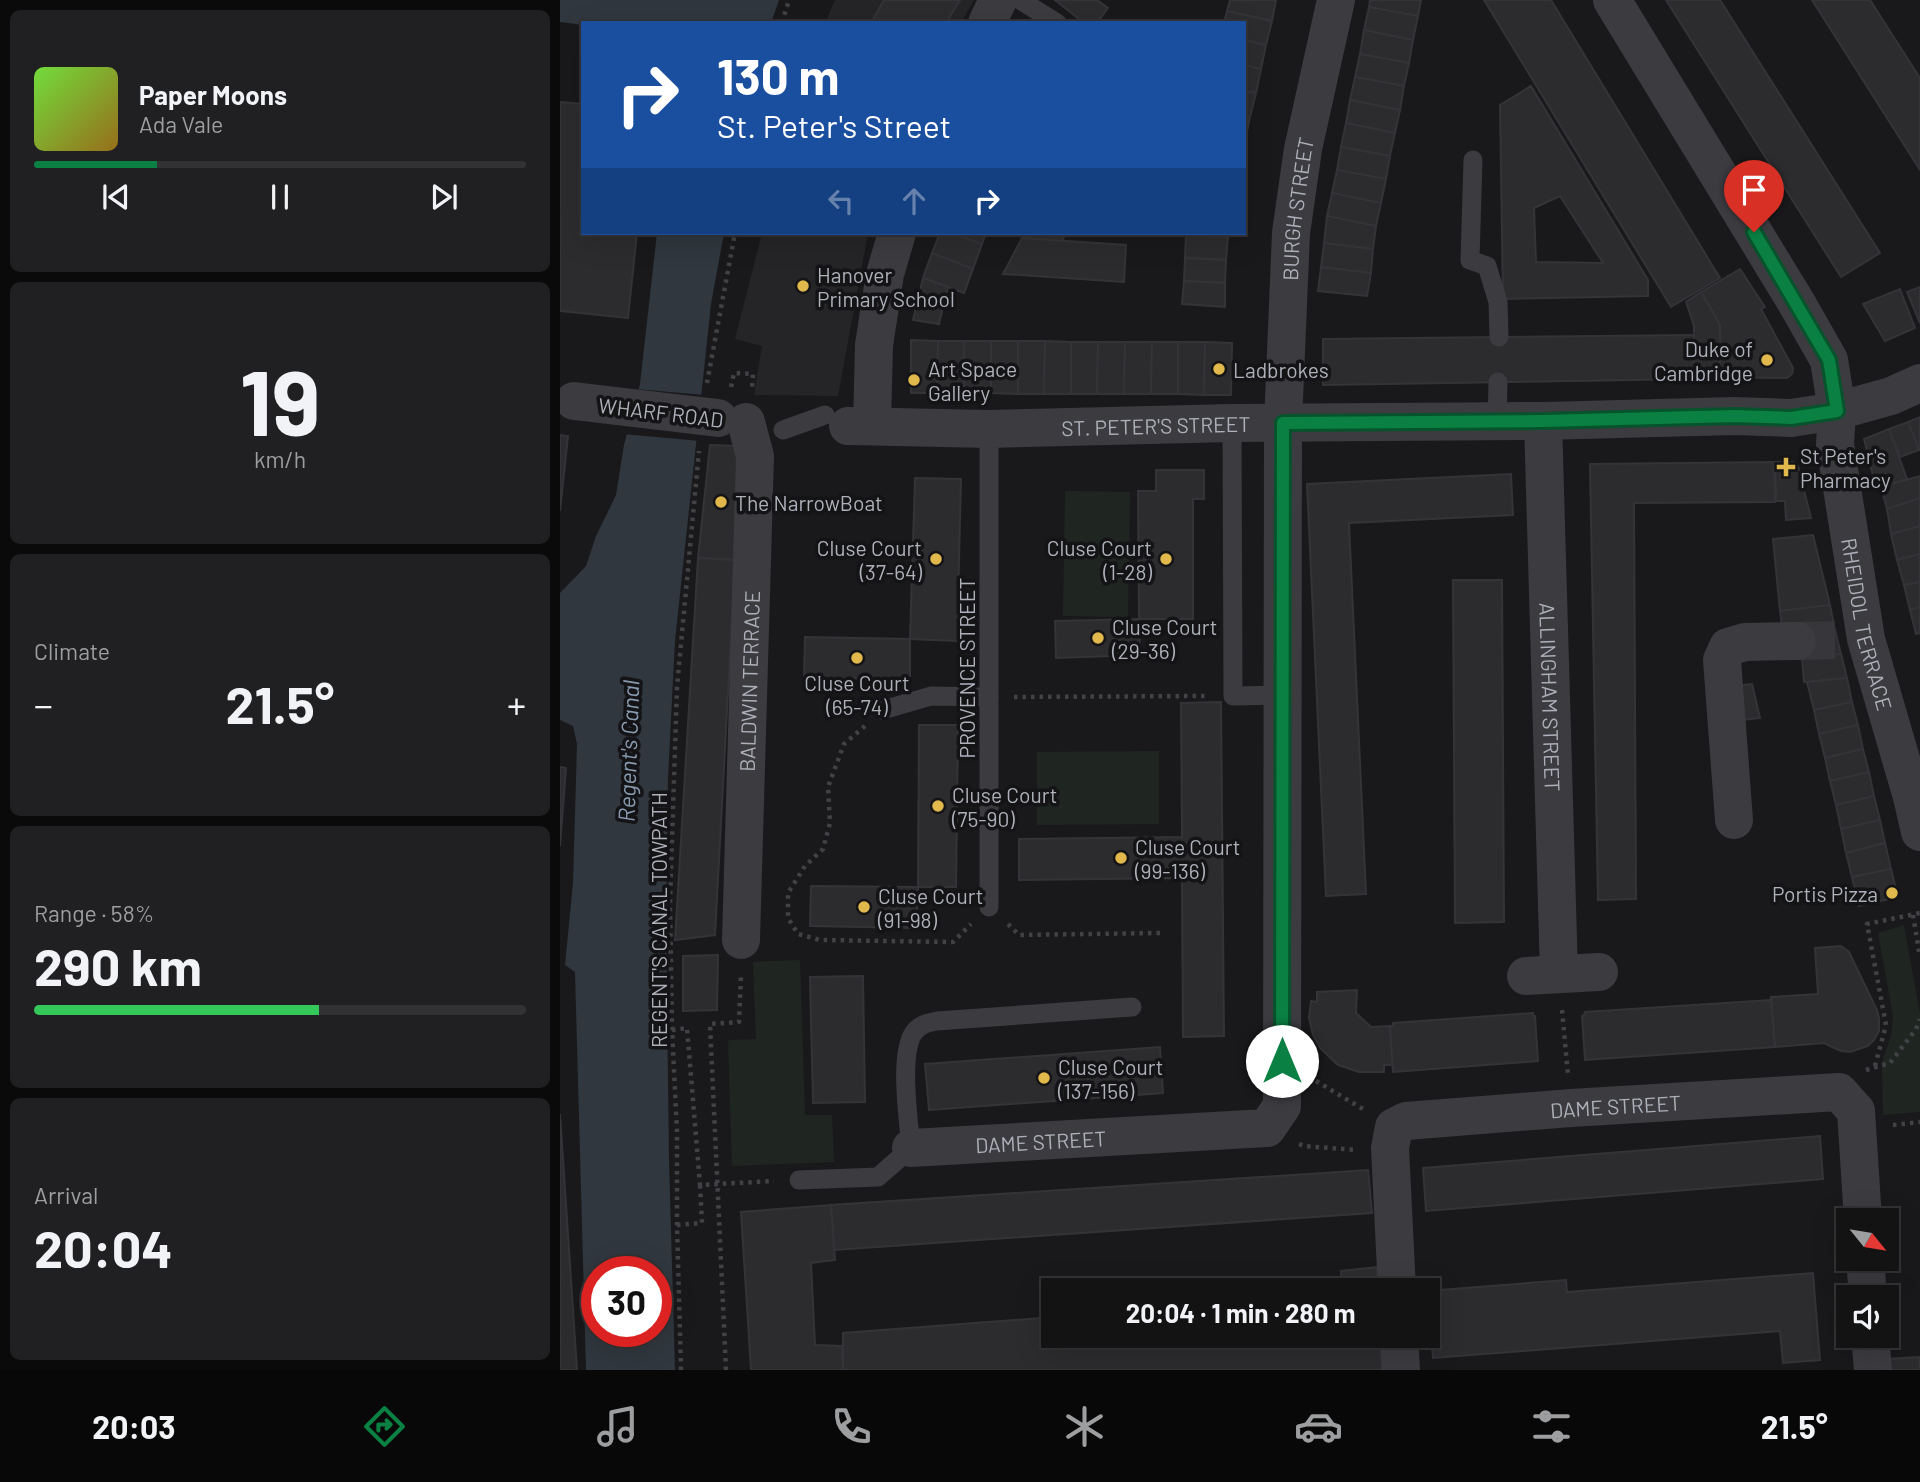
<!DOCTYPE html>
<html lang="en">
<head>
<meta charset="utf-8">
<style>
  body { margin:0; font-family:Barlow,sans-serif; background:#202022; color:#f1f3f6; height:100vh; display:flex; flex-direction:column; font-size:26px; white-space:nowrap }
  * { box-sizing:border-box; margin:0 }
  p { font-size:23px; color:#9d9ea0 }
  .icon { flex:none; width:38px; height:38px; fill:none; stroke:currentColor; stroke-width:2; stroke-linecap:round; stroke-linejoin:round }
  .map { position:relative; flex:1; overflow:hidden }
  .side { display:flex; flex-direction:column; gap:10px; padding:10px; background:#0a0a0b; width:560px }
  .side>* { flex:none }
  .hud { position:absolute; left:21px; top:21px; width:665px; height:214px; border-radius:0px; box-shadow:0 7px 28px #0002,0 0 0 2px #323234; background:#1a4fa0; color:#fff; overflow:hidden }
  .needle { width:46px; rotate:120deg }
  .tools { position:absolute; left:1276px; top:1208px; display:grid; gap:14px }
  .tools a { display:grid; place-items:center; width:63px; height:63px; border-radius:0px; background:#131314; box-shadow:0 7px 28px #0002,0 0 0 2px #323234; font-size:35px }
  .speed { position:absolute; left:21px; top:1256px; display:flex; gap:14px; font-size:35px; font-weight:700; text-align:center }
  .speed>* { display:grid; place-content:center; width:91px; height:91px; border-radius:50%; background:#131314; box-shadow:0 7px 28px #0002,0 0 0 2px #323234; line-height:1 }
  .speed .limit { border:10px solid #d22; background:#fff; color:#111 }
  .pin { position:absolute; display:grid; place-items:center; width:60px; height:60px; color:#fff; margin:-72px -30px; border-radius:50% 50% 50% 0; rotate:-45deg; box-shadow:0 0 7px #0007 }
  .pin .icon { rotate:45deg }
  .me { position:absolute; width:77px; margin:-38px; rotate:0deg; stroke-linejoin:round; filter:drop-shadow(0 0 5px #0008) }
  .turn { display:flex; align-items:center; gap:24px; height:147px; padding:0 21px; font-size:32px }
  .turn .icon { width:91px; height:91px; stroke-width:2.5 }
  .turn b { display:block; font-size:49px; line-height:60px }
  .lanes { display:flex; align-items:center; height:66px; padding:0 21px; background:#0003; justify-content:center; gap:35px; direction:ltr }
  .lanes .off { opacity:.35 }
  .big { font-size:52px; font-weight:700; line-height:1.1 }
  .side .tile { flex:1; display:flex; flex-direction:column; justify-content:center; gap:10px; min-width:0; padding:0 24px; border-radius:10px; background:#202022 }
  .side .dial { align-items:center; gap:0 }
  .dial b { font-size:91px; line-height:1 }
  .song { display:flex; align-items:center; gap:21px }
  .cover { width:84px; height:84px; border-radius:10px; background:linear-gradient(135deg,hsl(100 70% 55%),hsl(40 70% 35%)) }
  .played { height:7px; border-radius:4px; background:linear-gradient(90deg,#0b8043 25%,#323234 25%) }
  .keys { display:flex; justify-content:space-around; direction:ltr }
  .heat { display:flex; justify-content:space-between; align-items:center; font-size:38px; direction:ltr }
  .charge { height:10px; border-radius:5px; background:linear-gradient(90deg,#34c759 58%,#323234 0) }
  .trip { position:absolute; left:481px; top:1278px; width:399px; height:70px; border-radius:0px; background:#131314; box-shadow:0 7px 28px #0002,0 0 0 2px #323234; font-weight:700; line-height:70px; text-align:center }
  .menu { display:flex; height:112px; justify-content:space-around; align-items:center; background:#080808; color:#9d9ea0 }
  .menu .icon { width:49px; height:49px }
  .menu .current { color:#0b8043 }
  .menu b { font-size:32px; color:#f1f3f6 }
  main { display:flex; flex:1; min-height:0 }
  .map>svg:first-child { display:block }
</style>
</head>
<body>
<main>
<section class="side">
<div class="tile">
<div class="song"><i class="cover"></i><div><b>Paper Moons</b><p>Ada Vale</p></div></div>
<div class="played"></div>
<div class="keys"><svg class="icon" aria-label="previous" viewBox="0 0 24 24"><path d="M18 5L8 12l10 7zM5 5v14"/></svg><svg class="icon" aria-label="pause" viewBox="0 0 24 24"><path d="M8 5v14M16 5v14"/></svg><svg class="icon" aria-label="next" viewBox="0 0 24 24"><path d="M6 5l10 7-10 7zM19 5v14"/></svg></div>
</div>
<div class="tile dial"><b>19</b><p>km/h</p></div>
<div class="tile"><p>Climate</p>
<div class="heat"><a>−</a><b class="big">21.5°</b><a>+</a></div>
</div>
<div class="tile"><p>Range · 58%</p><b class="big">290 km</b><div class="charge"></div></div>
<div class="tile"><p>Arrival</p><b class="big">20:04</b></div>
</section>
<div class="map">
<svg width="1360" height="1370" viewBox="0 0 1360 1370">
  <rect width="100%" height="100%" fill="#19191b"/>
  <g fill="#252528">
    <path d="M275 0H414L401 23H265Z"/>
    <path d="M202 233H308L278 396 194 395 202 346 175 339Z"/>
  </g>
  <g fill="#1f2621">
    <path d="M505 491 570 492 568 617 503 616Z"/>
    <path d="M599 751V824L477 825V752Z"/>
    <path d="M1344 925 1360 1014V1112L1323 1115 1322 1062 1331 1036 1333 1016 1318 933Z"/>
    <path d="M240 960 245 1115H272L274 1162 172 1166 168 1040 196 1039 193 962Z"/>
  </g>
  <g fill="#30373e" fill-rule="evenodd">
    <path d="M0 0H219L211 23H23V25L0 22Z"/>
    <path d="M97 233H164L151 304 115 641 108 778 106 917 109 1159 115 1370H26L15 972 5 965 13 883 17 744 13 726 0 720V593L26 566 36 536 56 495 64 445 80 384ZM37 1272H96V1332H37Z"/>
  </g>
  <path fill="#19191b" d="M75 389 145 395 140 441 63 434Z"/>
  <g fill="#2c2c2f" stroke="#343337" stroke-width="2" fill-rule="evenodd">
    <path d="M324 0H400L386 23H311Z"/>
    <path d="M495 0H537L548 8 537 23H524Z"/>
    <path d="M670 0H716L712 21 667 11Z"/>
    <path d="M810 0H861L858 16 809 7Z"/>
    <path d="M924 0H991L1160 278 1111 307Z"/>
    <path d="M1106 0H1160L1320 253 1281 277Z"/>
    <path d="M1252 0H1310L1360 78V170Z"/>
    <path d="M809 7 858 16 853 40 804 30Z"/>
    <path d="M667 11 712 21 706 45 684 40V23H664Z"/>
    <path d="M804 30 853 40 849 63 800 54Z"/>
    <path d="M684 40 706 45 701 69 684 65Z"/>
    <path d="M800 54 849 63 844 86 795 77Z"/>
    <path d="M684 65 701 69 696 93 684 91Z"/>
    <path d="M795 77 844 86 840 110 790 100Z"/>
    <path d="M971 86 1088 280V296L943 299 940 105ZM1000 196 1043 263 976 262 974 208Z"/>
    <path d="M684 91 696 93 690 117 684 116Z"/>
    <path d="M790 100 840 110 835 133 786 123Z"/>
    <path d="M0 102 23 104V102V233H77L68 318 0 311Z"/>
    <path d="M684 116 690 117 685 141H684Z"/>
    <path d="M786 123 835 133 830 156 781 147Z"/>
    <path d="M781 147 830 156 826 179 777 170Z"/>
    <path d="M777 170 826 179 821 203 772 193Z"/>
    <path d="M772 193 821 203 816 226 767 216Z"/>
    <path d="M767 216 816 226 813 249 764 243Z"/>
    <path d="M380 233H391L422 244 413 269 372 253Z"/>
    <path d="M391 233H426L422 244Z"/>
    <path d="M465 233H506L502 241 462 238Z"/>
    <path d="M626 233H668V237L626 235Z"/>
    <path d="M626 235 668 237 666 260 625 258Z"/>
    <path d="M462 238 566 245 564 282 443 274Z"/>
    <path d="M764 243 813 249 811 273 761 267Z"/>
    <path d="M372 253 413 269 404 293 363 278Z"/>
    <path d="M625 258 666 260 665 283 624 281Z"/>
    <path d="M761 267 811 273 807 296 758 291Z"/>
    <path d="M1180 269 1205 307 1201 309 1233 368 1232 374 1227 378 1160 377V325L1141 292Z"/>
    <path d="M363 278 388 287 379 324 353 320Z"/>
    <path d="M624 281 665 283V307L622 304Z"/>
    <path d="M1360 287V323L1347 292Z"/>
    <path d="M1340 289 1355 328 1325 341 1303 304Z"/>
    <path d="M1141 292 1160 325V374H1134V326L1126 302Z"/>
    <path d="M1134 335 1133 379 763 385V339Z"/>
    <path d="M351 340 378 341 377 393H351Z"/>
    <path d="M378 341H404V393H377Z"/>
    <rect x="404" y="341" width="27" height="52"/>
    <path d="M431 341H458V394L431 393Z"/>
    <path d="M458 341H485L484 394H458Z"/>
    <path d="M485 341 511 342V394H484Z"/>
    <path d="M511 342H538L537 394H511Z"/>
    <path d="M538 342H565L564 394H537Z"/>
    <path d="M565 342H592L591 394H564Z"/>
    <path d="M592 342H618V394H591Z"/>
    <path d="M618 342H645L644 395 618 394Z"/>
    <path d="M645 342 672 343 671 395H644Z"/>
    <path d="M1360 417V449L1359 450 1348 422Z"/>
    <path d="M1348 422 1359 450 1340 457 1329 429Z"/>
    <path d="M1329 429 1347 479 1316 488 1304 439Z"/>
    <path d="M0 435 8 436 0 511Z"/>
    <path d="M150 445 179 446 175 560 138 558Z"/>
    <path d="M1214 462 1215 502 1074 503 1076 899 1038 900 1030 464Z"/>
    <path d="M1215 462H1233L1238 466 1251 518 1226 520 1225 501H1216Z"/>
    <path d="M596 470H644V499H633V619H579L578 491H596Z"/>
    <path d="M951 474 953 515 789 523 806 894 766 896 747 484Z"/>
    <path d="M1360 476V498L1327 509 1321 487Z"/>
    <path d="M355 478 401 479 397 641 350 639Z"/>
    <path d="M1360 498V526L1331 534 1327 509Z"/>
    <path d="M1360 526V554L1337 560 1331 534Z"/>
    <path d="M1253 535 1270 605 1220 611 1213 539Z"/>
    <path d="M1360 554V582L1344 585 1337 560Z"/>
    <path d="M138 558 175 560 155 935 115 940Z"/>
    <path d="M893 580H942L944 922 895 923Z"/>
    <path d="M1360 582V607L1350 610 1344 585Z"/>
    <path d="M1270 605 1275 630 1223 634 1220 611Z"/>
    <path d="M1360 607V633L1356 634 1350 610Z"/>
    <path d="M579 619 580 655 496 658 495 621Z"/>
    <path d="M1275 630 1281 654 1242 658 1238 633Z"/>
    <path d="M245 637 350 639V679L244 678Z"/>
    <path d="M1281 654 1287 678 1244 682 1242 658Z"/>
    <path d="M1287 678 1292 702 1254 710 1247 682Z"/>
    <path d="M1192 684 1200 718 1176 721 1174 686Z"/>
    <path d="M661 702 664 1036 623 1037 622 878 459 880V839L622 837 621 703Z"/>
    <path d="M1292 702 1298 725 1259 734 1254 710Z"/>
    <path d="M359 725H398L396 887H358Z"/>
    <path d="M1298 725 1303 749 1265 758 1259 734Z"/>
    <path d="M1303 749 1309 772 1270 781 1265 758Z"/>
    <path d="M0 767 6 768 0 846Z"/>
    <path d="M1309 772 1314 796 1276 805 1270 781Z"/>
    <path d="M1314 796 1320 820 1281 829 1276 805Z"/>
    <path d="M1320 820 1325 843 1286 853 1281 829Z"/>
    <path d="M1325 843 1331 869 1292 877 1286 853Z"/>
    <path d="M1331 869 1338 897 1299 906 1292 877Z"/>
    <path d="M251 886 358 887 356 928 250 926Z"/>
    <path d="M1281 946 1289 952 1317 1010 1319 1018V1031L1314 1040 1308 1046 1290 1052 1281 1051 1264 1043 1215 1047 1211 997 1258 994 1255 948Z"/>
    <path d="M158 955 157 1010 123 1011V956Z"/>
    <path d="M303 976 305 1102 253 1103 250 977Z"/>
    <path d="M797 990 796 1013 811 1027 830 1026 833 1065H824V1072H799L778 1065 760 1048 753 1035 749 1018 751 1001 757 1002V992Z"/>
    <path d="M1211 1000 1215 1047 1025 1060 1022 1016 1024 1015 1025 1012Z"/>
    <path d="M973 1013V1016H975L978 1061 833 1072 830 1026H833V1023Z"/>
    <path d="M600 1047 603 1093 369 1110 365 1064Z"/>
    <path d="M0 1114 17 1370H0Z"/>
    <path d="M1260 1136 1263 1179 866 1211 863 1168Z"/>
    <path d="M808 1170 812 1213 274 1250 271 1205Z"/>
    <path d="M271 1205 275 1260 251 1263 255 1345 282 1346 283 1370H191L181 1212Z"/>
    <path d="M817 1267 818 1290H782L781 1271Z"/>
    <path d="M1253 1273 1260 1360 1223 1363 1220 1331 873 1358 868 1291 1006 1280 1007 1292Z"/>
    <path d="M494 1317V1335H820L822 1370H283V1333Z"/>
    <path d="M1360 1357V1370H1327L1326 1359Z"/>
  </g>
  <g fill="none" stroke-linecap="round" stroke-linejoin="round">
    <path stroke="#37373b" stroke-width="38" stroke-dasharray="38 19" stroke-linecap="butt" d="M1237 641 1282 640"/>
    <g stroke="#414246" stroke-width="4.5" stroke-dasharray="3.5 5" stroke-linecap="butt">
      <path d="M222 23 229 0"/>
      <path d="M147 383 175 233"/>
      <path d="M171 387 174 373 193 374 192 388"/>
      <path d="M454 697 648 696"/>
      <path d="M305 726 284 744 268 787 270 823 263 849 245 866 228 893V918L238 934 260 940 393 942 411 924"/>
      <path d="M1353 915 1360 957"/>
      <path d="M448 924 459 935 600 933"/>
      <path d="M1002 1010 1008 1075"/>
      <path d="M112 1030 127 1028 140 1185 214 1181"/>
      <path d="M1315 1066 1326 1025 1307 924 1360 913"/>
      <path d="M1306 1070 1330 1063 1356 1029 1360 1019"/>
      <path d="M756 1081 803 1109"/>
      <path d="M1333 1125 1360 1122"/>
      <path d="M739 1144 744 1146 796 1150"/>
      <path d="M117 1225 142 1223 140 1185"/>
      <path d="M121 1370 117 1225V1131L112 1030 110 903 117 687 139 451"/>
      <path d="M166 1370 150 1024 179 1022 181 975"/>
    </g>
    <g stroke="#3b3b40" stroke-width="19">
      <path d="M460 0 497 23"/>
      <path d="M913 160 910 260 927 266 938 302 939 337"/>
      <path d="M937 421 938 382"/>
      <path d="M672 423 673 696 724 695"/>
      <path d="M429 429V907"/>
      <path d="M223 430 265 415"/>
      <path d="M323 710 371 696 429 697"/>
      <path d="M239 1180 318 1177 351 1148C349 1122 337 1046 357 1029 362 1024 371 1022 377 1021L572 1007"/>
    </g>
    <g stroke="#3b3b40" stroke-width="38">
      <path id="s1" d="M1052 0 1236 302 1269 360 1277 411 1275 444 1306 639 1352 797 1360 832"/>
      <path d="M427 23 438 0"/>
      <path id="s2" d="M983 421 999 974"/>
      <path id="s3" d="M288 426 429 429 672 423 983 421 1175 416 1231 418 1277 411 1331 396 1360 383"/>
      <path d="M312 426 314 345 325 274 337 233"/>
      <path d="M1174 820 1162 660 1168 647 1185 642 1237 641"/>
      <path id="s4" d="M181 940 195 456 186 422"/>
      <path d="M966 976 1039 972"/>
      <path id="s5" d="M351 1148 707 1128 722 1106 723 423 731 233 743 149 776 0"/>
      <path d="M1305 1258 1308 1297"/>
      <path id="s6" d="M837 1290 830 1148 834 1127 846 1121 1011 1108 1279 1092 1296 1111 1303 1220"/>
      <path d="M839 1335 841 1370"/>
      <path d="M1310 1335 1313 1370"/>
    </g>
    <path stroke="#3b3b40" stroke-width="38" d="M14 401 158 418"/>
  </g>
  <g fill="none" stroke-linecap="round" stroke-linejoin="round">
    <defs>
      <path id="route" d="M722 1061 723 423 983 421 1175 416 1231 418 1277 411 1269 360 1194 232"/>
    </defs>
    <use href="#route" stroke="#07532c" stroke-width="18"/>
    <use href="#route" stroke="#0b8043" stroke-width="12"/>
  </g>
  <g fill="#e0b84c" stroke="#141416" stroke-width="2.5">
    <circle cx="243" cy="286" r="7"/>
    <circle cx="1207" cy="360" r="7"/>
    <circle cx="659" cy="369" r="7"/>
    <circle cx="354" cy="380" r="7"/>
    <path d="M1222.5 456.5h7v7h7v7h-7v7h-7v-7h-7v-7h7z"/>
    <circle cx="161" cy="502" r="7"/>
    <circle cx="376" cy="559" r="7"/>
    <circle cx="606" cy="559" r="7"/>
    <circle cx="538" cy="638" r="7"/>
    <circle cx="297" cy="658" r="7"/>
    <circle cx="378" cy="806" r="7"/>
    <circle cx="561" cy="858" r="7"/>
    <circle cx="1332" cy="893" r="7"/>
    <circle cx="304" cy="907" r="7"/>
    <circle cx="484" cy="1078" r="7"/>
  </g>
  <g text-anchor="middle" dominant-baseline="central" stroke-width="7" stroke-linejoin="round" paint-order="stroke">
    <g font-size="21" fill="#adb0b9" stroke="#141416">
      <text stroke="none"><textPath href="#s5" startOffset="1281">BURGH STREET</textPath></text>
      <text transform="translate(101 412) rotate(7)">WHARF ROAD</text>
      <text stroke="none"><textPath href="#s3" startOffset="308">ST. PETER'S STREET</textPath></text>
      <text stroke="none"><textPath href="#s1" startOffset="688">RHEIDOL TERRACE</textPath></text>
      <text transform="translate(406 668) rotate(-90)">PROVENCE STREET</text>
      <text stroke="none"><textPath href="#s4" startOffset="259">BALDWIN TERRACE</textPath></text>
      <text stroke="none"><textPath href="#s2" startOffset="276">ALLINGHAM STREET</textPath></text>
      <text transform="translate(98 920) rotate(-90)">REGENT'S CANAL TOWPATH</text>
      <text stroke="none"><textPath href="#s6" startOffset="387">DAME STREET</textPath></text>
      <text stroke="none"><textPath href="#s5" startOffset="130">DAME STREET</textPath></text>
    </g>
    <g font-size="21" fill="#adb0b9" stroke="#141416" text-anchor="start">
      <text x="257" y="274">Hanover<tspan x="257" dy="24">Primary School</tspan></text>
      <text x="1193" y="348" text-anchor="end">Duke of<tspan x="1193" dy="24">Cambridge</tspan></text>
      <text x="368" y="368">Art Space<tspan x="368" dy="24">Gallery</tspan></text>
      <text x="673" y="369">Ladbrokes</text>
      <text x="1240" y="455">St Peter's<tspan x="1240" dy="24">Pharmacy</tspan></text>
      <text x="175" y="502">The NarrowBoat</text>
      <text x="362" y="547" text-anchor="end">Cluse Court<tspan x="362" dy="24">(37-64)</tspan></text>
      <text x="592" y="547" text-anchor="end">Cluse Court<tspan x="592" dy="24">(1-28)</tspan></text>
      <text x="552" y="626">Cluse Court<tspan x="552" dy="24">(29-36)</tspan></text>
      <text x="297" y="682" text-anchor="middle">Cluse Court<tspan x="297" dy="24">(65-74)</tspan></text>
      <text x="392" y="794">Cluse Court<tspan x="392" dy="24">(75-90)</tspan></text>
      <text x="575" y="846">Cluse Court<tspan x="575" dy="24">(99-136)</tspan></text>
      <text x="1318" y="893" text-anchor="end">Portis Pizza</text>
      <text x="318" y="895">Cluse Court<tspan x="318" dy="24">(91-98)</tspan></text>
      <text x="498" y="1066">Cluse Court<tspan x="498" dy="24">(137-156)</tspan></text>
    </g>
    <g font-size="23" font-style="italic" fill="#889bb0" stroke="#141416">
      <text transform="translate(68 751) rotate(-88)">Regent's Canal</text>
    </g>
  </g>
</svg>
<div class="tools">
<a><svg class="needle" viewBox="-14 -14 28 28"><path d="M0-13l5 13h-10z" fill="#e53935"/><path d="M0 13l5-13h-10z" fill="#9d9ea0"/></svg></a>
<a><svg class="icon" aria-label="sound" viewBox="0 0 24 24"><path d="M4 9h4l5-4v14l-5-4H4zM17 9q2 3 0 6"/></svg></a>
</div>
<div class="speed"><div class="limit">30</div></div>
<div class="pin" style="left:1194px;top:232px;background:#d93025"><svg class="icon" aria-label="arrive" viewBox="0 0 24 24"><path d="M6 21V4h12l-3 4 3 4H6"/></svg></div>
<svg class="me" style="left:722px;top:1061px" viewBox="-20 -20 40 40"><circle r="19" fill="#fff"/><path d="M0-13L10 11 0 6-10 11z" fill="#0b8043"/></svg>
<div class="trip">20:04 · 1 min · 280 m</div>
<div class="hud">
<div class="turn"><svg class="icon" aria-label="right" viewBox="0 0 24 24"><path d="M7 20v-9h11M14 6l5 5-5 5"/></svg><div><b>130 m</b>St. Peter's Street</div></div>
<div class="lanes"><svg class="icon off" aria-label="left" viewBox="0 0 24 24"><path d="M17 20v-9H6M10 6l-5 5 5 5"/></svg><svg class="icon off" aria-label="ahead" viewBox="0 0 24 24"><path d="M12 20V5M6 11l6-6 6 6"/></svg><svg class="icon" aria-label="right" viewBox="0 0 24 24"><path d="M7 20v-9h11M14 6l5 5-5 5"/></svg></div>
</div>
</div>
</main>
<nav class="menu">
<b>20:03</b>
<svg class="icon current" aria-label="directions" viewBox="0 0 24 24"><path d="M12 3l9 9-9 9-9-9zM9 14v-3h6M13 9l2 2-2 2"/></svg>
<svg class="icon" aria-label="music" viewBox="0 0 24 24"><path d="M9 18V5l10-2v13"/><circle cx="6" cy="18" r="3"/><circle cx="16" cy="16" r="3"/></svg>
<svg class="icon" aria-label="phone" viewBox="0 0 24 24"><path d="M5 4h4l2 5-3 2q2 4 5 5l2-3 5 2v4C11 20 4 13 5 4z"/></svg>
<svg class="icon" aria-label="climate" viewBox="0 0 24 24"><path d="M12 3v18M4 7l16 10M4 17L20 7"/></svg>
<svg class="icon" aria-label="car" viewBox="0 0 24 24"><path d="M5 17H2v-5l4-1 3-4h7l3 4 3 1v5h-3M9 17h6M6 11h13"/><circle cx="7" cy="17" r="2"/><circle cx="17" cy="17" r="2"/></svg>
<svg class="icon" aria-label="filters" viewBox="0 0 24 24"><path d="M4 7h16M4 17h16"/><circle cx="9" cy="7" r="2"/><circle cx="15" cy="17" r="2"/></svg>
<b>21.5°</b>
</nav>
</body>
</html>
